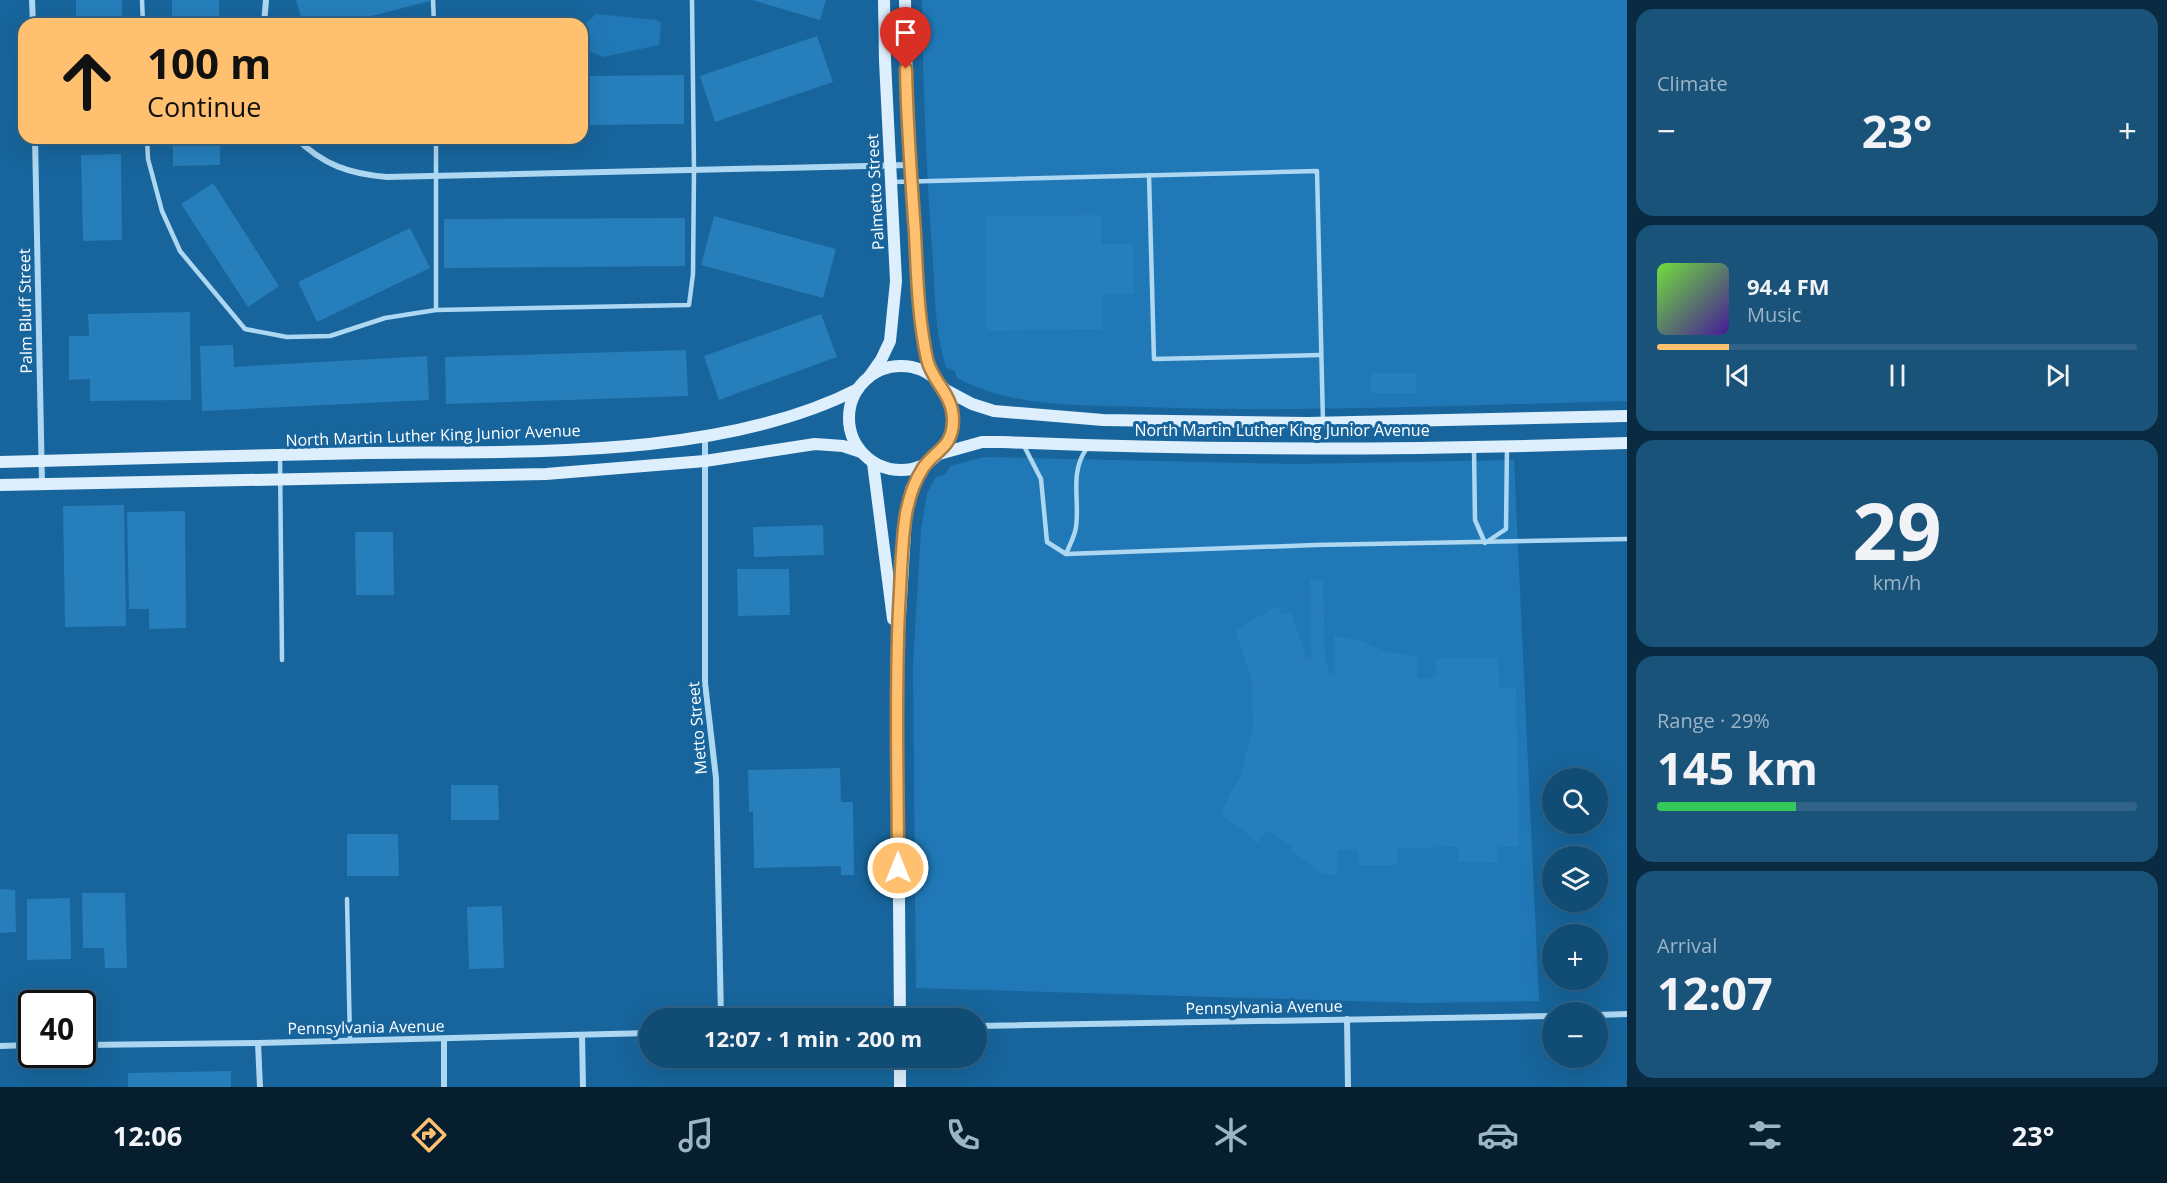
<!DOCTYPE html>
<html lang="en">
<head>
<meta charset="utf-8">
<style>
  body { margin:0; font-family:"Open Sans",sans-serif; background:#1a537a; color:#f1f3f6; height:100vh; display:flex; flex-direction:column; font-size:22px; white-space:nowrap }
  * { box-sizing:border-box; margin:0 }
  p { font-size:20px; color:#9cb4c5 }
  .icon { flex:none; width:33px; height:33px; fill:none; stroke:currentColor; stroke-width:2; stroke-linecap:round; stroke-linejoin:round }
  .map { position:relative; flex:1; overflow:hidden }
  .side { display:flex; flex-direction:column; gap:9px; padding:9px; background:#092a40; width:540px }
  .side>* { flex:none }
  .top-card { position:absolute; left:18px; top:18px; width:570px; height:126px; border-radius:18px; box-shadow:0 6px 24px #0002,0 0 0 2px #306387; background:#ffc06f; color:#111; overflow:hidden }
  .tools { position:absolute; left:1542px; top:768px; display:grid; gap:12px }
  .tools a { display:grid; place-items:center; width:66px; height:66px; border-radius:50%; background:#114c75; box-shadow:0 6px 24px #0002,0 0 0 2px #306387; font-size:30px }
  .speed { position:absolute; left:18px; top:990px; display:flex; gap:12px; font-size:30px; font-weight:700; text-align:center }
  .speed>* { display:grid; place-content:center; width:78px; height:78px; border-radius:50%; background:#114c75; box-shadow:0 6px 24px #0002,0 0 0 2px #306387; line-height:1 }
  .speed .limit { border:3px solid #111; border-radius:9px; background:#fff; color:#111 }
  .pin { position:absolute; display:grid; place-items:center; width:51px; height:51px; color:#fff; margin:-62px -26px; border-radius:50% 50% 50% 0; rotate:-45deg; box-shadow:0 0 6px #0007 }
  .pin .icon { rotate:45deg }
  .me { position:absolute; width:66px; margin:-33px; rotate:0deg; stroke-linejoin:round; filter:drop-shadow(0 0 4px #0008) }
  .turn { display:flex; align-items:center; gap:21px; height:126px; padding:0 30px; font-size:27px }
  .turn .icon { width:78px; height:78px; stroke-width:2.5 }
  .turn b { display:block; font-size:42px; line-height:51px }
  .big { font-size:45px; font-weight:700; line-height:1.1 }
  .side .widget { flex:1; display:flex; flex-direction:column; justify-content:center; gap:9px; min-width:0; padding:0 21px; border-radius:18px; background:#1a537a }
  .side .dial { align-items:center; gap:0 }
  .dial b { font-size:78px; line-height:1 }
  .song { display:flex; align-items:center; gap:18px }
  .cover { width:72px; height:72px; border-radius:9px; background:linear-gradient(135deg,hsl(100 70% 55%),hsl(260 70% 35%)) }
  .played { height:6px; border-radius:3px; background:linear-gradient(90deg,#ffc06f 15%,#306387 15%) }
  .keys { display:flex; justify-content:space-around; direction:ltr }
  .heat { display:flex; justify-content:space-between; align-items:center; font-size:33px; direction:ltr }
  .charge { height:9px; border-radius:4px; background:linear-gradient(90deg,#34c759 29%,#306387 0) }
  .trip { position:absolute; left:639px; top:1008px; width:348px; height:60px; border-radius:30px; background:#114c75; box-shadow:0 6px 24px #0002,0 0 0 2px #306387; font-weight:700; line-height:60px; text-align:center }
  .menu { display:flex; height:96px; justify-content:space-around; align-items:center; background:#071e2f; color:#9cb4c5 }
  .menu .icon { width:42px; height:42px }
  .menu .active { color:#ffc06f }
  .menu b { font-size:27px; color:#f1f3f6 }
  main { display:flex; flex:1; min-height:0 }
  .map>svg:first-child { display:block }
</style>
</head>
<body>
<main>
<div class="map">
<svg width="1627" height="1087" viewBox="0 0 1627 1087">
  <rect width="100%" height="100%" fill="#17659c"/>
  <g fill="#2079b6">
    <path d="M922 0H1627V401C1466 405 1305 413 1144 407 1083 405 1012 408 957 378L955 371 946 367C934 330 935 287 932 248 926 165 923 83 922 0Z"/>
    <path d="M596 14 657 20 661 23 659 45 603 57 589 51 582 43V27Z"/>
    <path d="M984 457 1295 464 1514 460 1539 1001 1416 1003 916 988 913 665 921 530 927 494 936 477 946 474 950 466Z"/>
  </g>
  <g fill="#267eba">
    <rect x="76" y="0" width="46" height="24"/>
    <rect x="172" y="0" width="47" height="24"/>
    <path d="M296 0H430V1L340 24H303Z"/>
    <path d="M752 0H826L820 20Z"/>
    <path d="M817 36 833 82 715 122 700 76Z"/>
    <path d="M684 75V124L582 125V76Z"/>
    <path d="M173 138H220V165L173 166Z"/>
    <path d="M121 154 122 240 83 241 81 155Z"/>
    <path d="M213 183 279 286 248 307 181 204Z"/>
    <path d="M1101 215 1102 244H1133L1134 294H1103V329L986 331 985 216Z"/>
    <path d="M714 216 836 249 823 298 701 265Z"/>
    <path d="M685 218V266L444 268V219Z"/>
    <path d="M410 228 430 268 317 322 298 282Z"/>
    <path d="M190 312 191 400 90 401V379L69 380V336H89L88 314Z"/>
    <path d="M821 314 837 357 719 400 704 356Z"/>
    <path d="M233 345 234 367 427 356 429 400 202 411 200 346Z"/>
    <path d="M686 350 688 396 446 404 445 357Z"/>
    <rect x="1371" y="373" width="45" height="20"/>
    <path d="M124 505 126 626 65 627 63 506Z"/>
    <path d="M185 511 186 628 149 629V609H129L127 512Z"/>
    <path d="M823 525 824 555 754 557 753 527Z"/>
    <path d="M355 532H393L394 595H356Z"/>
    <path d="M737 569H789L790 615 738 616Z"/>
    <path d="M1310 579 1323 580 1325 657 1329 674 1334 672V636L1358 640 1385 651 1417 657V679L1435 678 1436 658H1498L1499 689 1516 688 1519 847H1498L1497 863 1459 862 1458 847 1398 848 1397 865H1359L1358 849 1338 850 1337 875H1324L1290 851 1293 847 1267 830 1258 843 1220 813 1241 774 1253 725 1251 677 1235 630 1277 606 1282 615 1290 611 1307 658 1311 657Z"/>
    <path d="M840 768 841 802H853L854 875H841V866L754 868 753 811 749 812 748 770Z"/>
    <path d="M451 785H498L499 820H451Z"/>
    <path d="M347 834H398L399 876H347Z"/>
    <path d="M0 889 15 890 16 932 0 933Z"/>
    <path d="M82 893H125L127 968H105L104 948H83Z"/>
    <path d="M70 898 71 959 27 960V899Z"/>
    <path d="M502 906 504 968 469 969 467 907Z"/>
    <path d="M231 1071V1087H128V1073Z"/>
  </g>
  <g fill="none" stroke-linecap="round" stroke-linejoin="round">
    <g stroke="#aed7f2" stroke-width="4.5">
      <path d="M142 0 143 24"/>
      <path d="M433 0 434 24"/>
      <path d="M147 138 148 159 162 211 180 251 245 329 287 337 330 336 385 318 436 310 689 305 693 274 694 170 692 0"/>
      <path d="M436 138V310"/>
      <path d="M1149 175 1154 359 1321 355"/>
      <path d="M893 182 1317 171 1323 423"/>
      <path d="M1024 446 1041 479 1047 542 1066 554 1315 545 1627 539"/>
      <path d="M1474 449 1475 520 1485 543 1506 529 1507 446"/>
      <path d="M280 456 282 660"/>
      <path d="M1066 554C1069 546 1075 536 1076 527 1080 499 1069 473 1087 448"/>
      <path d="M347 899 350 1041"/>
    </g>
    <g stroke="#aed7f2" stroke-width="6">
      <path d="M32 0 33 24"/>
      <path d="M264 24 266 0"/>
      <path d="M35 138 42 484"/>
      <path d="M296 138C323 165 350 174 387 177L909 165"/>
      <path d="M705 435V683L716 778 721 1018"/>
      <path d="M1598 1015 1627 1014"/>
      <path d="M1347 1019 1348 1087"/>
      <path d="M976 1026 1552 1016"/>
      <path d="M582 1035 583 1087"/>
      <path d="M444 1039V1087"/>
      <path d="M258 1043 260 1087"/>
      <path d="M82 1045 258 1043 650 1033"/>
      <path d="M0 1046 32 1045"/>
    </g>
    <g stroke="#ddeffc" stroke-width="12">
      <path d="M905 0C906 81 910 161 915 241 918 286 918 334 932 376"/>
      <circle cx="901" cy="418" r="52"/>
      <path d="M869 377 881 360 890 341 896 281 885 61 884 0"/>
      <path d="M944 389 972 404 994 411 1103 420 1308 423 1627 416"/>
      <path d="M939 454 982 442H1002C1210 451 1419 450 1627 443"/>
      <path d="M0 462C122 459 245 455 367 453 520 451 719 460 858 389"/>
      <path d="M873 463 893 619"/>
      <path d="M0 485 546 474 705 461 815 444 843 446 861 452"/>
      <path d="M900 1018 897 665 906 516 911 489 925 465"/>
      <path d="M900 1058V1087"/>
    </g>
  </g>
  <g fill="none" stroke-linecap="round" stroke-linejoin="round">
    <defs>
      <path id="route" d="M898 868C898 782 895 695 899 609 901 578 901 545 906 514 909 497 914 482 923 468 935 450 953 448 953 420 953 394 932 382 927 359 918 318 917 274 915 233 911 178 907 124 906 69"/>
    </defs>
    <use href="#route" stroke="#a67d48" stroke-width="15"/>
    <use href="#route" stroke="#ffc06f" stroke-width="10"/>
  </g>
  <g text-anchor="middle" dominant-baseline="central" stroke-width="6" stroke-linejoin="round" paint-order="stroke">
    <g font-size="16" fill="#fff" stroke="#17659c">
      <text transform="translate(875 192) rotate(-93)">Palmetto Street</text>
      <text transform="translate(25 311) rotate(-91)">Palm Bluff Street</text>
      <text x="1282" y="430">North Martin Luther King Junior Avenue</text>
      <text transform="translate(433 435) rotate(-2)">North Martin Luther King Junior Avenue</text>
      <text transform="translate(697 728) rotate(-95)">Metto Street</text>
      <text transform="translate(1264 1007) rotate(-1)">Pennsylvania Avenue</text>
      <text transform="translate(366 1027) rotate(-1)">Pennsylvania Avenue</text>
    </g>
  </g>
</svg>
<div class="tools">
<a><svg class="icon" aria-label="search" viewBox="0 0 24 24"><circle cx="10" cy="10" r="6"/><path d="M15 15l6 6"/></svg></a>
<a><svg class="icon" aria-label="layers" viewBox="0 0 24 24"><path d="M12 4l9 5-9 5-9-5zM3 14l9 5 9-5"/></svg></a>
<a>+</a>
<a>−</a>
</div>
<div class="speed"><div class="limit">40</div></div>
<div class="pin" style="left:906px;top:69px;background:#d93025"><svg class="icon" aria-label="arrive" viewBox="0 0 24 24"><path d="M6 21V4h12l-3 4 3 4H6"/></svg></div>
<svg class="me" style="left:898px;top:868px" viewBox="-20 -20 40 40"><circle r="17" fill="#ffc06f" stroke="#fff" stroke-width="3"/><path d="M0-11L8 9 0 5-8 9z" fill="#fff"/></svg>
<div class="trip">12:07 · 1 min · 200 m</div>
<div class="top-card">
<div class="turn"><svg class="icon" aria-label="ahead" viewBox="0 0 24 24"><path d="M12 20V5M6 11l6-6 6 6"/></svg><div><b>100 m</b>Continue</div></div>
</div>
</div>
<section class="side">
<div class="widget"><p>Climate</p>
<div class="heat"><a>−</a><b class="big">23°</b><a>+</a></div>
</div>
<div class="widget">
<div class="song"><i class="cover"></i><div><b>94.4 FM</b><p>Music</p></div></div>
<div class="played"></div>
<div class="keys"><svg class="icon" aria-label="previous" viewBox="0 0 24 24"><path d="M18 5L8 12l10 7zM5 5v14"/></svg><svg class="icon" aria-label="pause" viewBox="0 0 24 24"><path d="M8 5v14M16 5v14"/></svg><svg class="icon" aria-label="next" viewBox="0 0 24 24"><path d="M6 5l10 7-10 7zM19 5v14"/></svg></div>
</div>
<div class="widget dial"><b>29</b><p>km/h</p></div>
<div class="widget"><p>Range · 29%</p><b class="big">145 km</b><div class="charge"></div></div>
<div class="widget"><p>Arrival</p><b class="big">12:07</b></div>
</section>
</main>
<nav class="menu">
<b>12:06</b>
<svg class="icon active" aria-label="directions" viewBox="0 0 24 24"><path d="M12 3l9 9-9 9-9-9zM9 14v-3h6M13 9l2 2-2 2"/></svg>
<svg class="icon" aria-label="music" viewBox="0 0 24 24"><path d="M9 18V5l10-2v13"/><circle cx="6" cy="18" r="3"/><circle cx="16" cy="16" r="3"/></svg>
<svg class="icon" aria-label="phone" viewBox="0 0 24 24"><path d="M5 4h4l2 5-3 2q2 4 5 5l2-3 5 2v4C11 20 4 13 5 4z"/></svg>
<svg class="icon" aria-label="climate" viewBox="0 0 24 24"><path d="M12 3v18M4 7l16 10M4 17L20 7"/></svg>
<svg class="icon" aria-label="car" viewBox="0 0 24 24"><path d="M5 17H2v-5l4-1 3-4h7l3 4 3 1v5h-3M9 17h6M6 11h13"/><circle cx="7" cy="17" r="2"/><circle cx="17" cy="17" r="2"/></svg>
<svg class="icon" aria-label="filters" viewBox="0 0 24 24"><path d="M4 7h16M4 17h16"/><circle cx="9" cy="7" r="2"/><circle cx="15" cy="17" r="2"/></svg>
<b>23°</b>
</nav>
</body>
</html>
